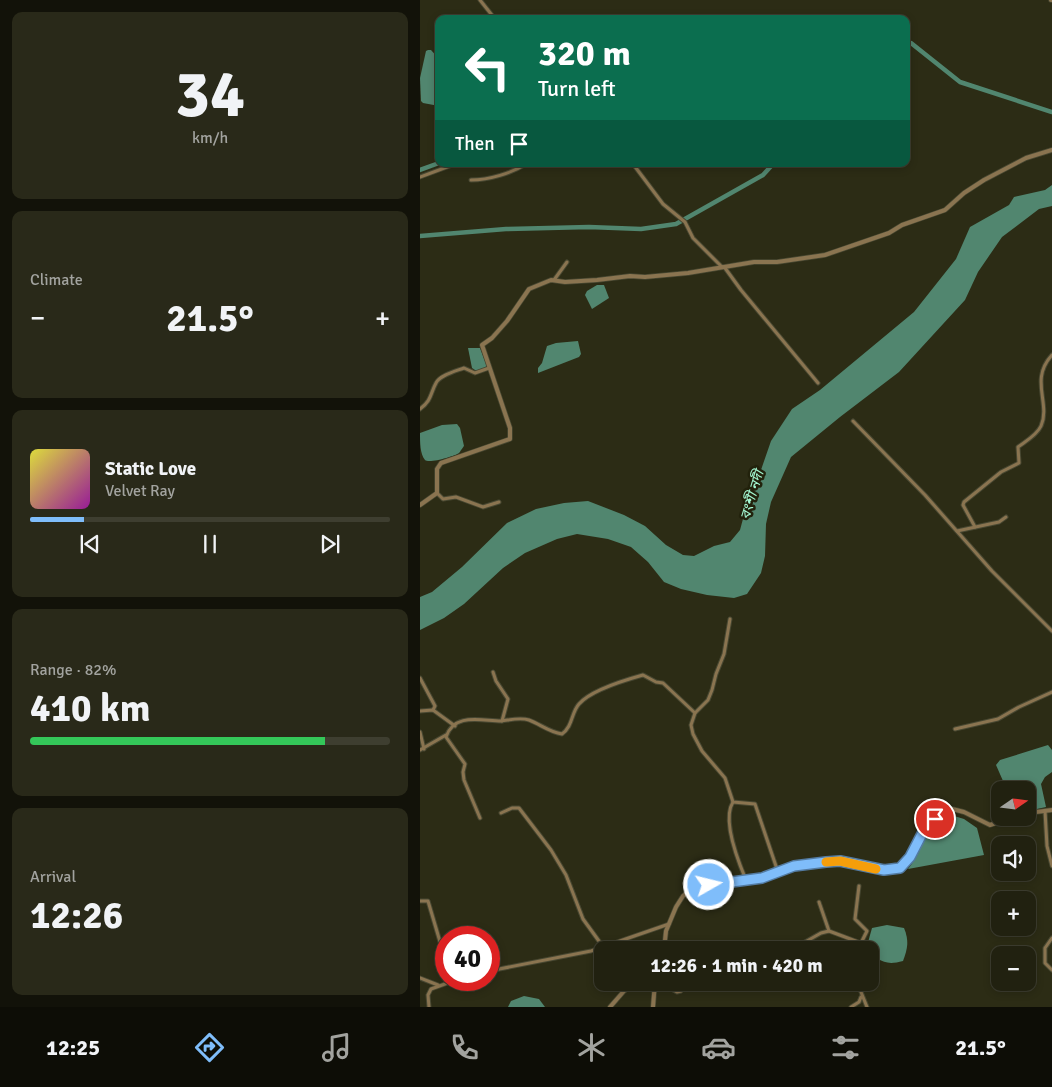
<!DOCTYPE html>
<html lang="en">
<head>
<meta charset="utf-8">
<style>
  body { margin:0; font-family:Signika,"Noto Sans Bengali",sans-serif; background:#292919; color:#f1f3f6; height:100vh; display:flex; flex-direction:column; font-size:19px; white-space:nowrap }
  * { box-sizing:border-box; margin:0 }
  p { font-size:16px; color:#a2a39f }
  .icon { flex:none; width:28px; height:28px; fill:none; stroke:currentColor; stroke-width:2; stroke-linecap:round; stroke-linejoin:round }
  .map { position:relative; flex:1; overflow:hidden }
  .sheet { display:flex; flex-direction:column; gap:12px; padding:12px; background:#121209; width:420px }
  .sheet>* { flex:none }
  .top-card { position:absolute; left:15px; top:15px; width:475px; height:152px; border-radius:10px; box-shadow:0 2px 8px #0003,0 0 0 1px #3e3e30; background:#0b6e4f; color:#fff; overflow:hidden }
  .needle { width:32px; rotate:76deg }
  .tools { position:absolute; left:571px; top:781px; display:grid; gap:10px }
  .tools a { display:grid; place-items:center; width:45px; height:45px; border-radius:10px; background:#212110; box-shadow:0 2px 8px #0003,0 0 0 1px #3e3e30; font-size:25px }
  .speed { position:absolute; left:15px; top:926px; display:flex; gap:10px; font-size:25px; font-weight:700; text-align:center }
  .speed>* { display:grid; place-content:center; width:65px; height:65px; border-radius:50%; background:#212110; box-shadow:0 2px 8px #0003,0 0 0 1px #3e3e30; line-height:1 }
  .speed .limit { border:8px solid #d22; background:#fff; color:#111 }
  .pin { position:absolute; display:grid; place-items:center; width:42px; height:42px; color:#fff; margin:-21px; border:2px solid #fff; border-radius:50%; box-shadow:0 1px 5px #0007 }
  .me { position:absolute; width:55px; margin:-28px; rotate:82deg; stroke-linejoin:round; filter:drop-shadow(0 0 4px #0008) }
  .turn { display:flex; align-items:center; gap:18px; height:105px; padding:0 20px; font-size:22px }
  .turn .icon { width:65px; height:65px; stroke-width:2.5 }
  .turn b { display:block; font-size:35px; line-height:42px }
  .then { display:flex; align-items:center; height:48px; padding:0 20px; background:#0003; gap:10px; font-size:19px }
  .big { font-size:38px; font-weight:700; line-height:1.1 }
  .sheet .tile { flex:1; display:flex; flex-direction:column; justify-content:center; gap:8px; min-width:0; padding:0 18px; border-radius:10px; background:#292919 }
  .sheet .dial { align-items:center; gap:0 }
  .dial b { font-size:65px; line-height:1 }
  .song { display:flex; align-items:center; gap:15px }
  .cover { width:60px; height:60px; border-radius:8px; background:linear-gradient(135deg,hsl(60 70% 55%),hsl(300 70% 35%)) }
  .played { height:5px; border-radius:2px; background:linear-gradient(90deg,#7fbdfa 15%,#3e3e30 15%) }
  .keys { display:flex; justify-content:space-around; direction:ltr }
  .heat { display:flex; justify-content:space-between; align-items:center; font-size:28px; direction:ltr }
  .charge { height:8px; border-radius:4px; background:linear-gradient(90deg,#34c759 82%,#3e3e30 0) }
  .trip { position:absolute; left:174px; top:941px; width:285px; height:50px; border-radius:10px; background:#212110; box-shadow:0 2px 8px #0003,0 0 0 1px #3e3e30; font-weight:700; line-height:50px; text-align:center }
  .tab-bar { display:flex; height:80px; justify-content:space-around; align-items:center; background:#0d0d06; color:#a2a39f }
  .tab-bar .icon { width:35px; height:35px }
  .tab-bar .active { color:#7fbdfa }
  .tab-bar b { font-size:22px; color:#f1f3f6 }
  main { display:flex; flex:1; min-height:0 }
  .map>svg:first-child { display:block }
</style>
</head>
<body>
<main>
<section class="sheet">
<div class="tile dial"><b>34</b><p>km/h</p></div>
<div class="tile"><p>Climate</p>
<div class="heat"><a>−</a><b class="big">21.5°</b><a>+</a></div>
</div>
<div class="tile">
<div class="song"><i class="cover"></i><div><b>Static Love</b><p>Velvet Ray</p></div></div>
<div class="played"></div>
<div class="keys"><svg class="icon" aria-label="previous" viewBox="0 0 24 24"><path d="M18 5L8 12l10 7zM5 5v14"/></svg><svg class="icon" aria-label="pause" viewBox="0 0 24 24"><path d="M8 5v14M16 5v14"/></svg><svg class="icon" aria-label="next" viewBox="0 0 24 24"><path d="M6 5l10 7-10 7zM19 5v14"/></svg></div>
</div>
<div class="tile"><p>Range · 82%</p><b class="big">410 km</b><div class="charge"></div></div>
<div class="tile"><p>Arrival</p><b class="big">12:26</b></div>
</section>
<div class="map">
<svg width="632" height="1007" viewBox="0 0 632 1007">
  <rect width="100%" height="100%" fill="#2c2c15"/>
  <g fill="#51866f">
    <path d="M8 50H11L19 59V106L3 103 1 101 0 78 6 51Z"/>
    <path d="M632 185V206L619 209 582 237 558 272 545 300 479 372 420 417 371 457 351 502 346 524 345 556 341 573 327 594 314 598 287 595 261 589 244 582 228 562 211 547 188 539 157 534 137 539 105 553 83 568 44 604 24 618 0 630V597L12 592 42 567 87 523 116 509 144 503 168 501 204 515 225 526 246 545 263 555 274 556 294 546 310 542 320 530 327 504 333 493 351 441 372 409 400 390 494 312 536 259 550 227 589 205 594 197 625 190Z"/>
    <path d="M177 285H184L189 298 172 309 165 295 167 291Z"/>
    <path d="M158 341 161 354 159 357 118 373V368L122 363 127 346 136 343Z"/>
    <path d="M48 348H60L67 366 58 372 52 368Z"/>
    <path d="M37 424 40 428 44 446C43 447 40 452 39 453 35 456 9 464 5 460 0 454 0 442 0 433L22 425Z"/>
    <path d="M628 745 632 750V772L625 777 621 784 626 807 608 811V790H587L576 765 580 760Z"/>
    <path d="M531 815 544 819 557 828 564 855 488 869C507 846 500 830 531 815Z"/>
    <path d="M467 925 484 928C489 940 488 948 483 961 465 966 457 961 447 946L452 928Z"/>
    <path d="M104 996 119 999 125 1007H88L91 1001Z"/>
  </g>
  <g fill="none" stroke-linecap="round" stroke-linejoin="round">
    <g stroke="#51866f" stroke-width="4.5">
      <path d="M486 43H491L540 82 632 112"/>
      <path d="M0 170 19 163"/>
      <path d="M0 236 86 229 169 227 221 229 256 224 343 175 353 164"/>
    </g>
    <defs>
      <g id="minor">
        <path d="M60 0 75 19"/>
        <path d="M213 164 243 204 265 222 273 238 301 266 305 268 321 290 398 383"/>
        <path d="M0 177 35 164"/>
        <path d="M51 180C69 180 92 173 106 164"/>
        <path d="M134 280 147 262"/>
        <path d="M0 409C12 400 10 394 16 383 20 375 36 371 44 368L55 373 69 368"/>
        <path d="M433 421 505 495 572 571 632 631"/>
        <path d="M17 493 23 499 36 497 63 507 79 502"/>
        <path d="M555 527 543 505 544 502 581 472 599 463 598 447C606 441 617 435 621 426 631 403 609 380 632 355"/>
        <path d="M537 531 579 522 586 517"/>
        <path d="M310 619 304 654 296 674 292 690 288 700 275 713 271 725 273 734 282 751 305 778 313 802 335 804 358 872"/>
        <path d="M73 672 76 681 88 699 82 721"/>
        <path d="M0 678 15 706 13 710"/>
        <path d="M0 711 13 710 35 726"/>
        <path d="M535 729 578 719 599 707 632 692"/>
        <path d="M0 732 4 749"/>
        <path d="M0 750 26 735"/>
        <path d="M313 802C302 819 318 861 326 880"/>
        <path d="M625 811 627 846 632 866"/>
        <path d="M81 813 92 808H99L131 850 146 875 163 919 184 948"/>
        <path d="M60 818 44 780 43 772 45 764 26 737C34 712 62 721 81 721 90 720 100 717 109 720 120 724 129 732 142 734 153 726 151 713 159 704 171 690 205 680 223 675L236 682 243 683 275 713"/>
        <path d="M0 901H8L26 962"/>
        <path d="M399 902 409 931"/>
        <path d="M632 938 625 948V963L632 970"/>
        <path d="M371 950 401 933 409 931 441 943 447 931 435 919 439 886"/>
        <path d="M69 971 171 951 249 924"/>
        <path d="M0 978 18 985"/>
        <path d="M239 982 257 992 261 991 264 982"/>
        <path d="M437 982 447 1007"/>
        <path d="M284 988 286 982"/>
        <path d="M9 1007 8 995 11 989 36 980"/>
        <path d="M431 1007 439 1002 441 997"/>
      </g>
      <g id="tertiary">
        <path d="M631 0H632"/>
        <path d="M0 505 17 493V469L21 463 90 439V428L62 345 72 338 87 321 109 289 131 280 145 282 177 280 210 276 225 277 268 273 334 262H357L405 255 469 233 482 225 525 210 544 193 564 180 606 158 632 150"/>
        <path d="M608 813 632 810"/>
        <path d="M244 950 246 931 256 907 263 896 272 888 342 877 374 866 406 862 420 861 464 871 481 868 490 857 503 832 515 819 532 809 544 812 570 825 591 818"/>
        <path d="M190 1007 204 991 215 982"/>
        <path d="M233 1007 235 982"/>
      </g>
    </defs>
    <use href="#minor" stroke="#484832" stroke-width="5"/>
    <use href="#tertiary" stroke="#484832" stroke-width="5.5"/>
    <use href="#minor" stroke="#8a7450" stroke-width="3"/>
    <use href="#tertiary" stroke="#8a7450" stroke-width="4"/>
  </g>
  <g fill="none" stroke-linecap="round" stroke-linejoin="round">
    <defs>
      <path id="route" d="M289 885 342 878 374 866 406 862 420 861 464 870 480 868 490 857 503 832 515 819"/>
    </defs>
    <use href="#route" stroke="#537ba2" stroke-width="12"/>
    <use href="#route" stroke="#7fbdfa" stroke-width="9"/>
    <path stroke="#f59e0b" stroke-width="9" d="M406 862 420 861 456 869"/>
  </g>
  <g text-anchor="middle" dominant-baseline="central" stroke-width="5" stroke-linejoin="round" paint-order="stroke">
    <g font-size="14" font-style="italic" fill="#a3f8d2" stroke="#22220c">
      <text transform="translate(332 495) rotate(-73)">বংশী নদী</text>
    </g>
  </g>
</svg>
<div class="tools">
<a><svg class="needle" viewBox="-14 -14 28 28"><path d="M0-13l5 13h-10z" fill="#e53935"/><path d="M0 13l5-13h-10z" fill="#a2a39f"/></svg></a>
<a><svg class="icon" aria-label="sound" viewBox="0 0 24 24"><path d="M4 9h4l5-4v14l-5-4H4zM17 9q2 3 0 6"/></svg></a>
<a>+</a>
<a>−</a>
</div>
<div class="speed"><div class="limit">40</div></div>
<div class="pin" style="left:515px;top:819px;background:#d93025"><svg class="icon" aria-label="arrive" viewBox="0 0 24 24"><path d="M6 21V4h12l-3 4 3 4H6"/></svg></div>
<svg class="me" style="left:289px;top:885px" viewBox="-20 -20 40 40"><circle r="17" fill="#7fbdfa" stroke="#fff" stroke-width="3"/><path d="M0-11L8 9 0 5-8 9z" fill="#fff"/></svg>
<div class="trip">12:26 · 1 min · 420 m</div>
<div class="top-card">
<div class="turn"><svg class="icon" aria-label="left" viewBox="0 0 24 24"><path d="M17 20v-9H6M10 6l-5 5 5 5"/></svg><div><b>320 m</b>Turn left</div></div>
<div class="then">Then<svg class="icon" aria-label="arrive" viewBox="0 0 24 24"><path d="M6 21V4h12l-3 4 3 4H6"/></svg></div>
</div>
</div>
</main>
<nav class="tab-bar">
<b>12:25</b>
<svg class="icon active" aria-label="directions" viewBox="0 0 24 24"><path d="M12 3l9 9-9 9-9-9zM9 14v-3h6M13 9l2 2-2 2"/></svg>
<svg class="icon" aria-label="music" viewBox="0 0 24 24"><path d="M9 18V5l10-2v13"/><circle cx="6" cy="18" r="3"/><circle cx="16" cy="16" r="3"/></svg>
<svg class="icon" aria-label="phone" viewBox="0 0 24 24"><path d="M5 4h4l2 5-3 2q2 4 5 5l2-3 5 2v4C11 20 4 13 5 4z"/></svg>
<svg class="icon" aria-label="climate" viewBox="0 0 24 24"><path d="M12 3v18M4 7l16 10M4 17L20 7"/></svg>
<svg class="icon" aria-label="car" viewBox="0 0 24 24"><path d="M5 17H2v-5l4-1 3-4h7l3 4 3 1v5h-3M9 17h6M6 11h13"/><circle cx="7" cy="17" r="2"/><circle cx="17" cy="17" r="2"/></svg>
<svg class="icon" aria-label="filters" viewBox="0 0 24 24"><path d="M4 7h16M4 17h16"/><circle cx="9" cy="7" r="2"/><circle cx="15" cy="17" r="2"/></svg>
<b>21.5°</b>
</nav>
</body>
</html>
